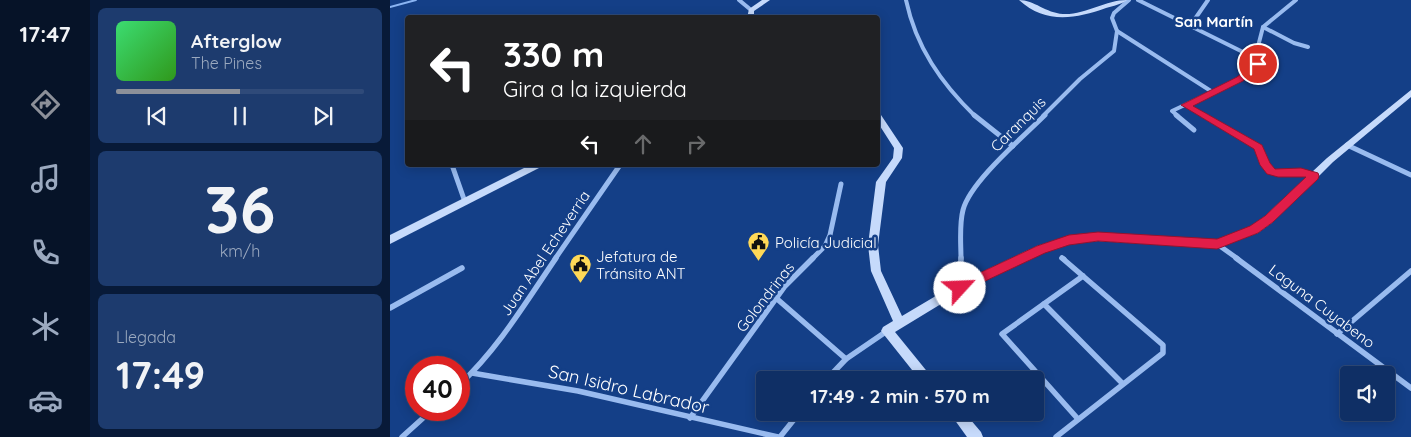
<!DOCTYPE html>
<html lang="es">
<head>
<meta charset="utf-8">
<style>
  body { margin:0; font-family:Quicksand,sans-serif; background:#1d3b6e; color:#f1f3f6; height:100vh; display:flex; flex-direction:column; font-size:19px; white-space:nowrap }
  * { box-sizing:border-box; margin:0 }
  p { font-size:16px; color:#9ba9bf }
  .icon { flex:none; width:28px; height:28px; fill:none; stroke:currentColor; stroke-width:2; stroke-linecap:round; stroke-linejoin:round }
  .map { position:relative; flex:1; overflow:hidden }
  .details { display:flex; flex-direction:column; gap:8px; padding:8px; background:#081a38; width:300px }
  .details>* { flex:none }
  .hud { position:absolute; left:15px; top:15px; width:475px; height:152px; border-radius:5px; box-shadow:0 2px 12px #0003,0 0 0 1px #2f4a79; background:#202124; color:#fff; overflow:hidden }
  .controls { position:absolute; left:950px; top:366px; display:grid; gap:10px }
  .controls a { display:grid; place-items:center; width:55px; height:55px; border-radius:5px; background:#0f2f65; box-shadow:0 2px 12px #0003,0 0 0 1px #2f4a79; font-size:25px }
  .speed { position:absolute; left:15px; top:356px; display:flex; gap:10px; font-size:25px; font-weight:700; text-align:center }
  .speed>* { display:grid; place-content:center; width:65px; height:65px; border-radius:50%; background:#0f2f65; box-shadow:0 2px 12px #0003,0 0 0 1px #2f4a79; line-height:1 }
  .speed .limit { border:8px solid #d22; background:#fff; color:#111 }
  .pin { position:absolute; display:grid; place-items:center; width:42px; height:42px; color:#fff; margin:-21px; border:2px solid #fff; border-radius:50%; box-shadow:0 1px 5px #0007 }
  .me { position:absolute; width:55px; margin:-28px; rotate:65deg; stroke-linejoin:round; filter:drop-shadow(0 0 4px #0008) }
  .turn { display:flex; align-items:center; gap:18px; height:105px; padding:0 15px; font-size:22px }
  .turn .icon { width:65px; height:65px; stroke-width:2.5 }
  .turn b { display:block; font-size:35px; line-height:42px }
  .lanes { display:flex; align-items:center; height:48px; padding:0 15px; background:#0003; justify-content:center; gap:25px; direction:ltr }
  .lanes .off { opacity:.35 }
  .big { font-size:38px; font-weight:800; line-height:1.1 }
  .details .widget { flex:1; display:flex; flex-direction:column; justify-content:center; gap:8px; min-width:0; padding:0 18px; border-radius:8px; background:#1d3b6e }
  .details .dial { align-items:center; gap:0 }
  .dial b { font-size:65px; line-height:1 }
  .song { display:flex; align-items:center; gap:15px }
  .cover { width:60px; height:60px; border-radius:8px; background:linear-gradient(135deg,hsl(140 70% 55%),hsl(110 70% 35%)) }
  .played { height:5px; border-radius:2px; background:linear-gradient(90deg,#8c9099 50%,#2f4a79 50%) }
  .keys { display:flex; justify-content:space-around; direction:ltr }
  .trip { position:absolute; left:366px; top:371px; width:288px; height:50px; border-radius:5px; background:#0f2f65; box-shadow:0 2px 12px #0003,0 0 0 1px #2f4a79; font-weight:800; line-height:50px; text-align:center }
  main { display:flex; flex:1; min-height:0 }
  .dock { display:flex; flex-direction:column; width:90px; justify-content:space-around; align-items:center; background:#061328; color:#9ba9bf }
  .dock .icon { width:35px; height:35px }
  .dock .on { color:#8c9099 }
  .dock b { font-size:22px; color:#f1f3f6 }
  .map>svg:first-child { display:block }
</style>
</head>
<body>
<main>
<nav class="dock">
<b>17:47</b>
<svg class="icon on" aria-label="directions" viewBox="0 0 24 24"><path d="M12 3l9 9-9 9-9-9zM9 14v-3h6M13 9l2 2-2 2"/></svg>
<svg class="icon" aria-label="music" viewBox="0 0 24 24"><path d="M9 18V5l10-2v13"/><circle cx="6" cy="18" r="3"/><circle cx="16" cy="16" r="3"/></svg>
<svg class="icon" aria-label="phone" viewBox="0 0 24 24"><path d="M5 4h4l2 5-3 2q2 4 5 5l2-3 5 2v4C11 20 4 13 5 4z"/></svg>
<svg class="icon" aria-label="climate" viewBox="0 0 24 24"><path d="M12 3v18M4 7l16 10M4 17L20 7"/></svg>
<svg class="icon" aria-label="car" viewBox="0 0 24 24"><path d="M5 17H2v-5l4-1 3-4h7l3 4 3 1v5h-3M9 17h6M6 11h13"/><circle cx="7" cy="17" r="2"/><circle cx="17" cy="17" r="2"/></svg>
</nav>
<section class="details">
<div class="widget">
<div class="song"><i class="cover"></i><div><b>Afterglow</b><p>The Pines</p></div></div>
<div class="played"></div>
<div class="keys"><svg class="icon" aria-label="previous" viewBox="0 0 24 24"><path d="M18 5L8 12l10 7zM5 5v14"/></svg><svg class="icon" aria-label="pause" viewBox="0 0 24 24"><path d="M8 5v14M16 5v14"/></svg><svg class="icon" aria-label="next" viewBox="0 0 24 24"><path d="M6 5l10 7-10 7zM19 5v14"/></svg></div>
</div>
<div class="widget dial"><b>36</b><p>km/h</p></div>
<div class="widget"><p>Llegada</p><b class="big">17:49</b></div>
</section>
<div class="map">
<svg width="1021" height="437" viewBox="0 0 1021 437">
  <rect width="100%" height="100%" fill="#143f87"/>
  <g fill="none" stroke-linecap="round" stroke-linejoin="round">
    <path stroke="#8ab4f3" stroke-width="2" d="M0 7 26 0"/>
    <g stroke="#99bbef" stroke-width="4">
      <path d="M349 0 361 10"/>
      <path d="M516 0C526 47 551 83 585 116"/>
      <path d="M748 0 865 58"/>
      <path d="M800 26 818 0"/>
      <path d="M873 27 904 43 918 47"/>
      <path d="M727 31 824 93"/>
      <path d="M796 105 815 116"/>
      <path d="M653 116 690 79 724 51 727 31 722 18 724 13 739 0"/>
      <path d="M788 116 782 111 850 79 868 64 865 58 873 27 906 0"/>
    </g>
    <g stroke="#99bbef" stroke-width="5">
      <path d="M584 115 623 146"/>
      <path d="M786 115 804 130"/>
      <path d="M813 115 866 146 880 170 887 173 912 172 924 176"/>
      <path d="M957 145 1021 175"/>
      <path d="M62 165 75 202"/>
      <path d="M827 244 848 259"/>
      <path d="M672 258 674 259"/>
      <path d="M165 259 230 165"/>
      <path d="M422 259 435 246 440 235 451 184"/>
      <path d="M571 259C571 244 569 225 573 210 580 182 633 137 655 115"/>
    </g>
    <g stroke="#99bbef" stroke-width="5.5">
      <path d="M846 258 1021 388"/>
      <path d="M570 287 571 258"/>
      <path d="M386 298 456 359"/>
      <path d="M654 304 732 383"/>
      <path d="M0 308 72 268"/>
      <path d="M947 334 1021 271"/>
      <path d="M82 373 188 391 388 437"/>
      <path d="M436 380 456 359 497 331"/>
      <path d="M69 385C108 349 136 302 166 258"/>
      <path d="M300 418 395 286 423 258"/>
      <path d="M688 419 612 334 693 276"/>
      <path d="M12 437 42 410"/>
      <path d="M390 437 410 412"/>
      <path d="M666 437 773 353V345L672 258"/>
    </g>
    <g fill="#c6dafb" fill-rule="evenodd">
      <path d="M372 0H380L364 11V18H357L359 9Z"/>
      <path d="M629 0C644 0 656 13 673 14 696 15 715 0 737 0 732 4 723 6 716 8 685 19 655 24 629 0Z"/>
      <path d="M1021 90V97L943 162 883 222 868 233 827 248 708 241 679 244 654 252 574 290 505 332 544 380H530L491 331 493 327 503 321 481 271 478 245 486 182 503 158 504 148 488 123V114L491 115 513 148 512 158 496 182 488 245 491 271 512 316 566 284 647 246 679 236 708 233 827 240 860 227 875 216 937 158Z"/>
      <path d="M140 165H153L151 167 0 244V235Z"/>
      <path d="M559 412H574L591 432 593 437H577Z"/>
    </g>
  </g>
  <path fill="#e11d48" stroke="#92132f" d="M868 61 873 64 871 66 853 81 803 106 872 145 880 163 885 169 911 168 928 173 929 176 928 179 883 222 868 233 827 249 708 241 679 245 655 253 574 291 570 293 566 291 564 288 566 284 647 246 679 235 708 232 827 239 860 226 875 216 916 177H888L877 174 870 165 864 149 791 105 847 77Z"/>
  <defs>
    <symbol id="civic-pin" viewBox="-11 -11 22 30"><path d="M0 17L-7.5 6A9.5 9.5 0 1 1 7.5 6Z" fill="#ffd957" stroke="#143f87"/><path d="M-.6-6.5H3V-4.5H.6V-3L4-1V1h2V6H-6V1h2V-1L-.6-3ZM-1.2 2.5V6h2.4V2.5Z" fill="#111"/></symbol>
  </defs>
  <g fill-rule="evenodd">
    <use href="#civic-pin" x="356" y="230" width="25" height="34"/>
    <use href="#civic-pin" x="178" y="252" width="25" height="34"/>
  </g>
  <g text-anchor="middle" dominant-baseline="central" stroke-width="5" stroke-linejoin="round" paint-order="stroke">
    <g font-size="15" font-weight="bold" fill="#fff" stroke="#143f87">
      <text x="824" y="21">San Martín</text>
    </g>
    <g font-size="15" fill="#fff" stroke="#143f87">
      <text transform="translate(628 124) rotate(-45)">Caranquis</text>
      <text transform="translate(155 253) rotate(-56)">Juan Abel Echeverria</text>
      <text transform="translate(375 297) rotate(-52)">Golondrinas</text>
      <text transform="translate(932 306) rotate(37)">Laguna Cuyabeno</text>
    </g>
    <g font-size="15" fill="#fff" stroke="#143f87" text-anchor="start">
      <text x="385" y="242">Policía Judicial</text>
      <text x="206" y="256">Jefatura de<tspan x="206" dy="17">Tránsito ANT</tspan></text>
    </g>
    <g font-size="18" fill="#fff" stroke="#143f87">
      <text transform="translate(239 389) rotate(13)">San Isidro Labrador</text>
    </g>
  </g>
</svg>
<div class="controls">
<a><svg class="icon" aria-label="sound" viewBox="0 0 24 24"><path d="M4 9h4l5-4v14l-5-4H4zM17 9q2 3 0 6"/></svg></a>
</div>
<div class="speed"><div class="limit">40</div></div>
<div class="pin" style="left:868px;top:64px;background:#d93025"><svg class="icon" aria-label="arrive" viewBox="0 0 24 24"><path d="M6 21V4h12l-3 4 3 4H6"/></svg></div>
<svg class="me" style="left:570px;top:288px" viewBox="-20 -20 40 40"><circle r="19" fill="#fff"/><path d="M0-13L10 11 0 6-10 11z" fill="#e11d48"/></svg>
<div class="trip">17:49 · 2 min · 570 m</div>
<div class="hud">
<div class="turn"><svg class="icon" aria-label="left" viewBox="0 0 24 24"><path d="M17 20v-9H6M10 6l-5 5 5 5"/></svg><div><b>330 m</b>Gira a la izquierda</div></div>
<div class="lanes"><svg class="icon" aria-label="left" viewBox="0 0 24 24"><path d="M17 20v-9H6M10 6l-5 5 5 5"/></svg><svg class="icon off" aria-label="ahead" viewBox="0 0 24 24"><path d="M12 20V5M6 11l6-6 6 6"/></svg><svg class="icon off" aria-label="right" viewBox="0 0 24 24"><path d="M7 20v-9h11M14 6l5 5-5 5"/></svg></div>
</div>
</div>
</main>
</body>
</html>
